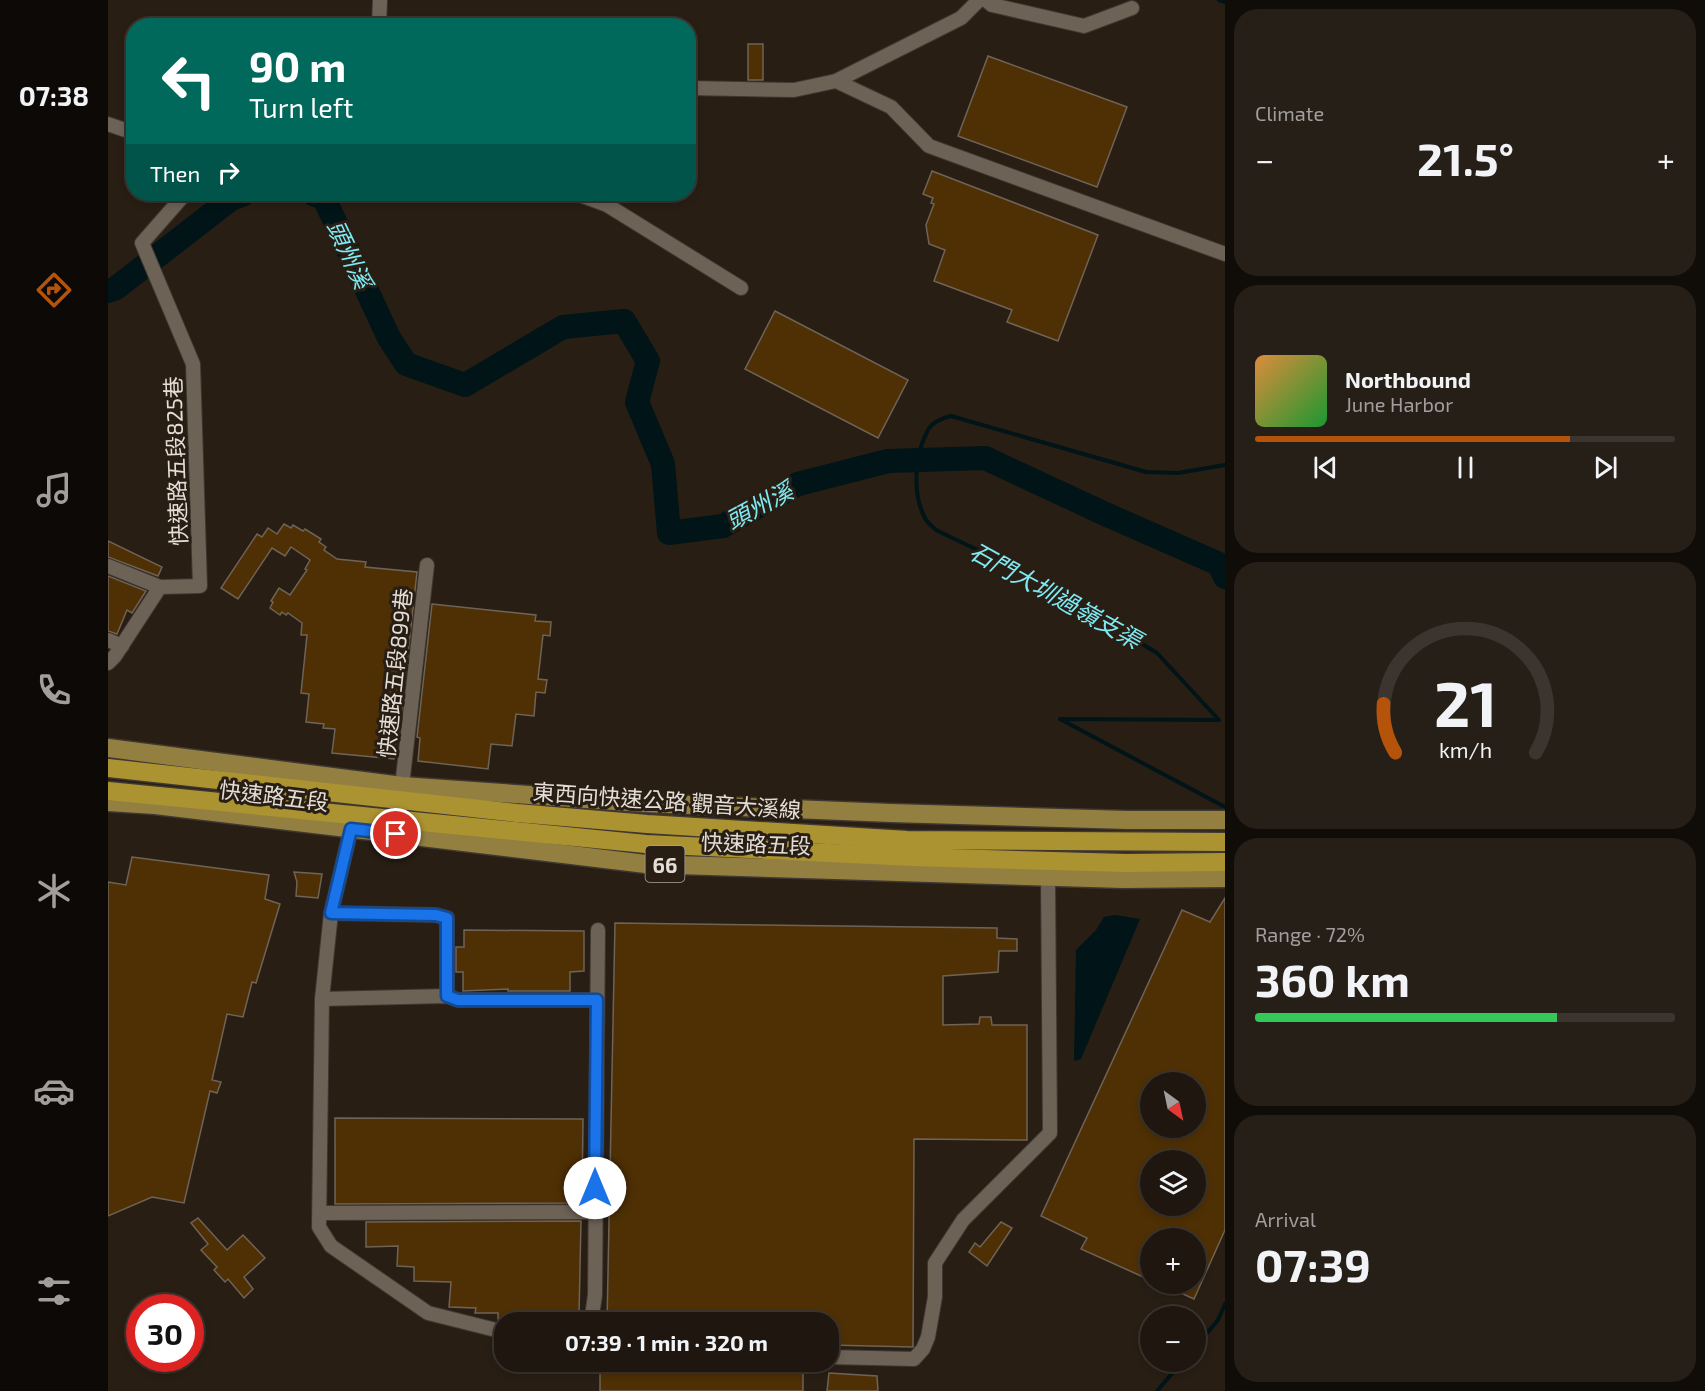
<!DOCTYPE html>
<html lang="en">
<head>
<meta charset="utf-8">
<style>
  body { margin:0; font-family:"Exo 2","Noto Sans TC",sans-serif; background:#261f18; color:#f1f3f6; height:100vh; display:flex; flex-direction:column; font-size:22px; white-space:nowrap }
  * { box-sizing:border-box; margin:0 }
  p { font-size:20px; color:#a19f9e }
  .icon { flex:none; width:33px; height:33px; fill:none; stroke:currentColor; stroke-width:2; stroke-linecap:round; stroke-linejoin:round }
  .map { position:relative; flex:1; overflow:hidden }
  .side { display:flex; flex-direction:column; gap:9px; padding:9px; background:#100c08; width:480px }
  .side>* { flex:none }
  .hud { position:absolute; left:18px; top:18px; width:570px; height:183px; border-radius:24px; box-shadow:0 3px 9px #0003,0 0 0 2px #3c352f; background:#00695c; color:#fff; overflow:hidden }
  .needle { width:39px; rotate:147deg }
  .fabs { position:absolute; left:1032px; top:1072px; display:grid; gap:12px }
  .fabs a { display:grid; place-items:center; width:66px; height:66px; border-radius:50%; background:#1e160f; box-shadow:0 3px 9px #0003,0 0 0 2px #3c352f; font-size:30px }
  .speed { position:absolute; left:18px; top:1294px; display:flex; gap:12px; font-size:30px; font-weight:700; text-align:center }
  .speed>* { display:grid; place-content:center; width:78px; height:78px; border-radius:50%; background:#1e160f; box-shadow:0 3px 9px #0003,0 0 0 2px #3c352f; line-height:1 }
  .speed .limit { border:9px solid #d22; background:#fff; color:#111 }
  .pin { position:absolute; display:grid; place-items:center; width:51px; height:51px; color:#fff; margin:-26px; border:3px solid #fff; border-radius:50%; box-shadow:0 2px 6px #0007 }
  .me { position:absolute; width:66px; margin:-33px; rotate:0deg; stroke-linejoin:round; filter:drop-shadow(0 0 4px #0008) }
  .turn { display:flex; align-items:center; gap:21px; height:126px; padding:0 24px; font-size:27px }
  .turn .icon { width:78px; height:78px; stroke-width:2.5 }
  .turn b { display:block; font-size:42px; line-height:51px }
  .then { display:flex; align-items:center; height:57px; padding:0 24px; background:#0003; gap:12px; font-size:22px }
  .big { font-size:45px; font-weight:700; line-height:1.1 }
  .side .widget { flex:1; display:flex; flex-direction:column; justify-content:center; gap:9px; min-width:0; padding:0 21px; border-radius:24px; background:#261f18 }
  .side .dial { align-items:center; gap:0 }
  .dial svg { height:156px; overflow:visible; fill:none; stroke:#3c352f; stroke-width:7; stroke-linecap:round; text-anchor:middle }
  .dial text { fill:#f1f3f6; stroke:none }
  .song { display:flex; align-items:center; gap:18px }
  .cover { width:72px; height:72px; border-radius:9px; background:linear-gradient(135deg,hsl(30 70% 55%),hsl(130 70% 35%)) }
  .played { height:6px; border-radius:3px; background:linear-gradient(90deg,#b45309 75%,#3c352f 75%) }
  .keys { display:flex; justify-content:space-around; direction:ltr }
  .heat { display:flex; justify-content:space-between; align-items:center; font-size:33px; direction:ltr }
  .charge { height:9px; border-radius:4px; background:linear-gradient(90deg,#34c759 72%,#3c352f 0) }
  .trip { position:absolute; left:386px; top:1312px; width:345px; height:60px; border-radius:24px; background:#1e160f; box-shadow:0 3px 9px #0003,0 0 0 2px #3c352f; font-weight:700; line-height:60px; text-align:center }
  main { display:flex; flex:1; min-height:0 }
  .tabs { display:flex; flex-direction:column; width:108px; justify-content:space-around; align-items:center; background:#0c0906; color:#a19f9e }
  .tabs .icon { width:42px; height:42px }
  .tabs .selected { color:#b45309 }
  .tabs b { font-size:27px; color:#f1f3f6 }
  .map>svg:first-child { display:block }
</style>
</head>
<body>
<main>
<nav class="tabs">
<b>07:38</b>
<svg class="icon selected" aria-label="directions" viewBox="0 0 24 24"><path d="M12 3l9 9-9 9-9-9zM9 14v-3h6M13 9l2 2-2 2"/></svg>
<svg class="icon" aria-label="music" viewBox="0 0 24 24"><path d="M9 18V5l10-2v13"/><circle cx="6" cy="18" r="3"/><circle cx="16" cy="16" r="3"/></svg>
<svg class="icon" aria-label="phone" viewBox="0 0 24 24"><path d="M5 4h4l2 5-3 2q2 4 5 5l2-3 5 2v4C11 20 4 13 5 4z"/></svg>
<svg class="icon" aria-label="climate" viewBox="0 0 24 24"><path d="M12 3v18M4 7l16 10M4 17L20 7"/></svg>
<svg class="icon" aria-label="car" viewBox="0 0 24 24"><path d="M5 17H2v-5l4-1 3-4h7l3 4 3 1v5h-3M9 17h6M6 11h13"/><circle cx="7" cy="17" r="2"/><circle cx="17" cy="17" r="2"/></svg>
<svg class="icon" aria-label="filters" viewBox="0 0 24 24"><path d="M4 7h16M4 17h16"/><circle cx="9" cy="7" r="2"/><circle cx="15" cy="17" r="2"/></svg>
</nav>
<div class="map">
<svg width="1117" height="1391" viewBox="0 0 1117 1391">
  <rect width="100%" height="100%" fill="#281e14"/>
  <path fill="#011417" d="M1007 915 1032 919 973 1059 966 1061 968 950 988 930 996 917Z"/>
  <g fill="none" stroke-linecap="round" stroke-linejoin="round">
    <g stroke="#011417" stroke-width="4">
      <path d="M1111 0 1117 2"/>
      <path d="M1117 465 1070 473 1038 472 843 416C834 418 825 421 820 430 807 453 804 492 816 516 818 522 824 526 828 530L919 574 1049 653 1111 720 952 719 1117 807"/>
      <path d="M1088 1346 1110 1320 1117 1304"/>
      <path d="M1049 1391 1074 1362"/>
    </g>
    <g stroke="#011417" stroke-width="24">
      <path d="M205 194 216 198 281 338 298 364 357 385 455 327 516 321 540 361 529 402 555 464 561 533 615 526 690 484 780 461 877 458 995 513 1111 564 1117 577"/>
      <path d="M0 291 8 288 123 199 136 194"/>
    </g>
  </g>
  <g fill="#4f3005" stroke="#6f6357" stroke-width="1.5" fill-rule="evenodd">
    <rect x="640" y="44" width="15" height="36"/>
    <path d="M880 56 1019 107 989 187 850 136Z"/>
    <path d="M824 171 990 235 950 341 899 322 904 310 826 281 837 250 821 244 818 225 826 204 823 203 825 198 815 194Z"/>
    <path d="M667 311 800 380 770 438 637 369Z"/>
    <path d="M176 524 183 528 185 525 195 531 197 529 213 539 211 542 218 547 216 550 229 559 258 562 257 567 309 572 291 735H288L286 759 224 753 227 729 215 728 216 724 198 722 201 694 193 693 199 635H193L194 623 180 613 178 615 174 612 172 615 162 608 165 602 163 601 171 588 182 595 199 570 197 569 202 560 183 547 177 556 164 548 130 599 113 588 149 534 154 537 160 528 169 534Z"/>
    <path d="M0 541 54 567 50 576 0 557Z"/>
    <path d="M0 576 38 591 24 613 19 610 9 634 0 631Z"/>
    <path d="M324 604 428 615 427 621 443 622 442 636 435 635 430 679 439 680 437 693 428 692 426 716 408 714 404 746 383 744 380 769 310 761 312 738 309 737Z"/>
    <path d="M24 857 161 875 157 899 172 904 148 983 144 982 135 1017 119 1014 104 1080 113 1082 109 1093 102 1091 76 1203 44 1197 0 1216V882L18 885Z"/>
    <path d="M186 872 214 874 210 898 188 896 189 882Z"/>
    <path d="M1117 898V1230L1086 1299 1053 1284H1088V1239H1042V1280L973 1249 979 1238 933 1216 1074 910 1102 922ZM1042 1083H1088V1128H1042ZM1042 1161H1088V1206H1042Z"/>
    <path d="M507 923 889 928V938L909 939V951H891L890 972 835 976V1025L871 1024 872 1017H883L884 1025H919V1140L806 1139 805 1347 720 1345V1323H499Z"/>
    <path d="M356 930 476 931V971L462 972V991H400V989L355 991V972H348V947H356Z"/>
    <path d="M227 1118 475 1119 474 1203 227 1204Z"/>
    <path d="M90 1218 119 1250 135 1235 157 1258 136 1277 145 1289 136 1298 120 1279 117 1282 106 1270 109 1267 93 1250 100 1244 83 1223Z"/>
    <path d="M473 1221 471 1315H440L439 1320 390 1319V1313H367L368 1308 341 1307 343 1282 306 1281V1267L289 1266 290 1246 258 1247V1222Z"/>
    <path d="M893 1222 904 1228 879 1266 861 1252 867 1243 872 1247Z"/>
    <path d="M495 1368 695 1372V1391H492V1370H495Z"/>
    <path d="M721 1373 769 1376 770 1391H719Z"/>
  </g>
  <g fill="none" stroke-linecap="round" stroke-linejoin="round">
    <defs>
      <g id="street">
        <path d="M878 0 884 5 976 26 1024 8"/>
        <path d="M271 26 272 0"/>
        <path d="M728 81 783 107 821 146 1117 254"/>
        <path d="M580 88 686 90 728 81 853 18 871 0"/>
        <path d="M0 124 26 133"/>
        <path d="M469 194 499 205 633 288"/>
        <path d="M0 566 52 587"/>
        <path d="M0 640 14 646"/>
        <path d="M0 663 7 656 52 587 92 586 85 364 34 243 77 194"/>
        <path d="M294 786 319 565"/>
        <path d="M243 829 223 913 214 999 211 1227 223 1246 320 1313 396 1332"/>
        <path d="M223 913 328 915 339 918V996"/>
        <path d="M214 999 339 996 350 1000H489"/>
        <path d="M213 1213 487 1212"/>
        <path d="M483 1323 487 1295 490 930"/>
        <path d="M720 1357 806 1359 815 1349 820 1337 827 1297V1263L855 1220 942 1133 940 877"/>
      </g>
      <g id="primary">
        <path d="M0 748 294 786 535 803 783 813 1020 820H1117"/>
        <path d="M0 802 47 805 538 864 1015 879 1117 878"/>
      </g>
      <g id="highway">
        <path d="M0 768 409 813 539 824 799 840 1117 842"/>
        <path d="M0 791 538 844 805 857 1017 863 1117 862"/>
      </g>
    </defs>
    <use href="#street" stroke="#3f3731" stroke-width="16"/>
    <use href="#primary" stroke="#3f3731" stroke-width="21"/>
    <use href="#highway" stroke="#3f3731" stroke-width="21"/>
    <use href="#street" stroke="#6d6256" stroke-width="14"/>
    <use href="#primary" stroke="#937f40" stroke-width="18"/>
    <use href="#highway" stroke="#ac9331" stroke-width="18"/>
  </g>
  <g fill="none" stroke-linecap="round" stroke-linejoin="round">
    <defs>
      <path id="route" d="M288 834 243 829 223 913 328 915 339 918V996L350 1000H489L487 1188"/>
    </defs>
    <use href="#route" stroke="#114b97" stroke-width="15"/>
    <use href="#route" stroke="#1a73e8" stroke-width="10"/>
  </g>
  <g text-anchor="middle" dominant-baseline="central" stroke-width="6" stroke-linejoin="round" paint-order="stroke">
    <rect fill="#281e14" stroke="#aca49c" stroke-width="1.5" x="537.5" y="846" width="39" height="36" rx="4.5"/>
    <g font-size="21" font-weight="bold" fill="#e4ded7">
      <text x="557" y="864">66</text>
    </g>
    <g font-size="22" fill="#e4ded7" stroke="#281e14">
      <text transform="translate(67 461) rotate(-92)">快速路五段825巷</text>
      <text transform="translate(286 673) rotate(-84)">快速路五段899巷</text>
      <text transform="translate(166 795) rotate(7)">快速路五段</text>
      <text transform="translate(559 800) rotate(4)">東西向快速公路 觀音大溪線</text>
      <text transform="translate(648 843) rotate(2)">快速路五段</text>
    </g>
    <g font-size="24" font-style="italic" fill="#7eeaf4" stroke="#281e14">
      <text transform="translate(242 254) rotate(65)">頭州溪</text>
      <text transform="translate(651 505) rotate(-28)">頭州溪</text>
      <text transform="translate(948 595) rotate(29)">石門大圳過嶺支渠</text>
    </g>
  </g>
</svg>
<div class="fabs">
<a><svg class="needle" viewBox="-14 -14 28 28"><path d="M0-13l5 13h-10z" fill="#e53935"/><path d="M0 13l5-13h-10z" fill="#a19f9e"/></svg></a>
<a><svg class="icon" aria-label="layers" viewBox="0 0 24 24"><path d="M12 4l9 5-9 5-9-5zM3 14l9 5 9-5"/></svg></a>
<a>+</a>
<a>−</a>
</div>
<div class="speed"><div class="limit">30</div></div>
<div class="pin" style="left:288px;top:834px;background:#d93025"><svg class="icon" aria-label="arrive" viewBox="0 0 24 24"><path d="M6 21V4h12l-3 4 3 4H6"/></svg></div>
<svg class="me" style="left:487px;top:1188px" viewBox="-20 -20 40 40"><circle r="19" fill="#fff"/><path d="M0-13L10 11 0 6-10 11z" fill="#1a73e8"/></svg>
<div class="trip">07:39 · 1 min · 320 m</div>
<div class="hud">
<div class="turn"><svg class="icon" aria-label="left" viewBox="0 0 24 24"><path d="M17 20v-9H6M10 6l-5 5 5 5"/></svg><div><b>90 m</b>Turn left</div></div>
<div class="then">Then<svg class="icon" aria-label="right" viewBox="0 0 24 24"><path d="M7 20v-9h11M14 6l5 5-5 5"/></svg></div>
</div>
</div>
<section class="side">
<div class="widget"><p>Climate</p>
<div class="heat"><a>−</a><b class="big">21.5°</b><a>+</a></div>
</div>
<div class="widget">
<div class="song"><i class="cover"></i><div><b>Northbound</b><p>June Harbor</p></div></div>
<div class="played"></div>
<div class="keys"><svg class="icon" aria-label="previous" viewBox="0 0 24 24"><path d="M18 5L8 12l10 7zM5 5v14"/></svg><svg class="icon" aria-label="pause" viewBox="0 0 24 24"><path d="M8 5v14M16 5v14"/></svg><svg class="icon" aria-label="next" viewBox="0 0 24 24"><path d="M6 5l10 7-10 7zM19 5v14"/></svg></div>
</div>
<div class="widget dial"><svg viewBox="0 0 100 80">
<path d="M14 69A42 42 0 1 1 86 69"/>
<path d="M14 69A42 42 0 0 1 8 44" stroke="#b45309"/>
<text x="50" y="56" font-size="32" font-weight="700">21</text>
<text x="50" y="72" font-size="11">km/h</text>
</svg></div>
<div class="widget"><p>Range · 72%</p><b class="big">360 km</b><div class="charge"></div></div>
<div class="widget"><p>Arrival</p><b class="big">07:39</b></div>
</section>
</main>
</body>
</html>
